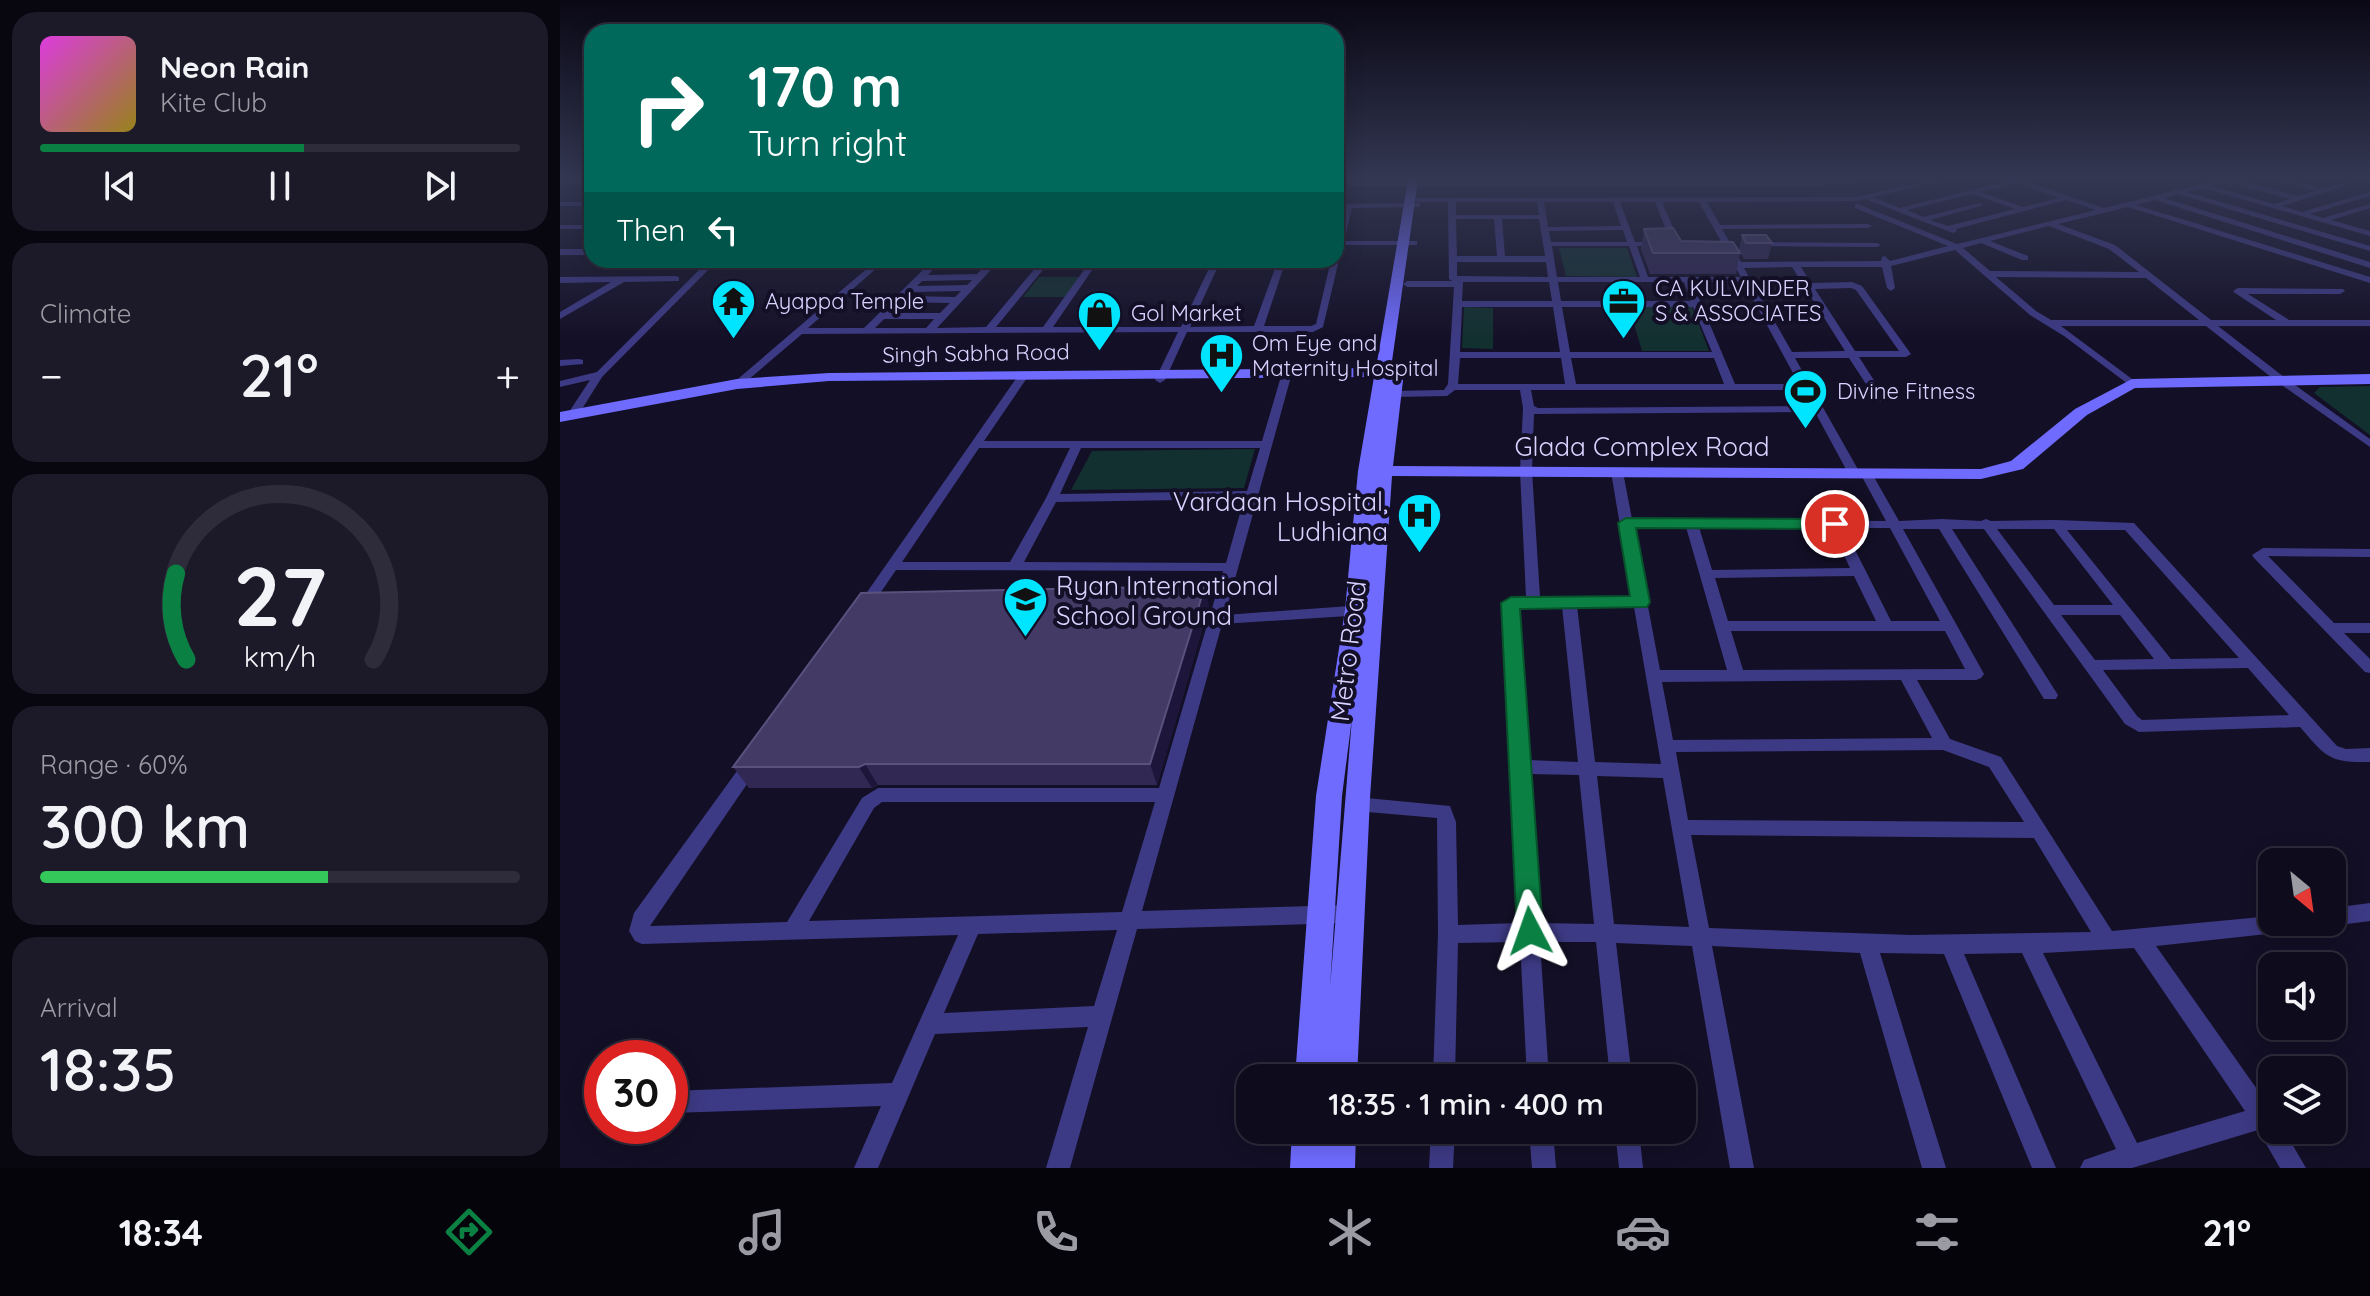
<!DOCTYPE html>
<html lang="en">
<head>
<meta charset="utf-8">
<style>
  body { margin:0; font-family:Quicksand,sans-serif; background:#1c1929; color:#f1f3f6; height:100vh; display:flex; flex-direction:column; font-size:30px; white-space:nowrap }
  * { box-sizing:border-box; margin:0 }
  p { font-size:26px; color:#9b9ba3 }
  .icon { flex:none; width:44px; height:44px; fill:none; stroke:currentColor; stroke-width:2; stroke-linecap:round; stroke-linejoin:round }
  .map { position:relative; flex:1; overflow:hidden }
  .sheet { display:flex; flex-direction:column; gap:12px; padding:12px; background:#08060f; width:560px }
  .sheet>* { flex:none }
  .guide { position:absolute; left:24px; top:24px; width:760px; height:244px; border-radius:24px; box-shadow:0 4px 20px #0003,0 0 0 2px #2e2b3b; background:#00695c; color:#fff; overflow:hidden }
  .needle { width:52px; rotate:151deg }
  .buttons { position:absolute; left:1698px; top:848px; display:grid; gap:16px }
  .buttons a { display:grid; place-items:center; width:88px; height:88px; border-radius:16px; background:#0e0b1c; box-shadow:0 4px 20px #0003,0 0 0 2px #2e2b3b; font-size:40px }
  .speed { position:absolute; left:24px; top:1040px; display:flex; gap:16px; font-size:40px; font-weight:700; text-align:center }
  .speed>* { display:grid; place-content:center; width:104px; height:104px; border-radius:50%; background:#0e0b1c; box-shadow:0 4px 20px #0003,0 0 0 2px #2e2b3b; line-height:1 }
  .speed .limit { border:12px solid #d22; background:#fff; color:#111 }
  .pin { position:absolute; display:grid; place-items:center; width:68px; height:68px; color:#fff; margin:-34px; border:4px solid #fff; border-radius:50%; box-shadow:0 2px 8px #0007 }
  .me { position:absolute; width:88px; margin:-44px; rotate:356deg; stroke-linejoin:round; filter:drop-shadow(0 0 6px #0008) }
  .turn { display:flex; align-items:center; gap:28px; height:168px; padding:0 32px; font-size:36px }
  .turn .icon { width:104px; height:104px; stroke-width:2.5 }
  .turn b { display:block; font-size:56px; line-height:68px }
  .then { display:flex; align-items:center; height:76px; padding:0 32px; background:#0003; gap:16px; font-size:30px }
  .big { font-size:60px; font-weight:600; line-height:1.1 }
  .sheet .tile { flex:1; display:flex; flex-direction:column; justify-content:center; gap:12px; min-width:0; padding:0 28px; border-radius:24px; background:#1c1929 }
  .sheet .dial { align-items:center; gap:0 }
  .dial svg { height:208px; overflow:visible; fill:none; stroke:#2e2b3b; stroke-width:7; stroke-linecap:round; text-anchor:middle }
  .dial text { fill:#f1f3f6; stroke:none }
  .song { display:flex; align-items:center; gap:24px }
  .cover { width:96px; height:96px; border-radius:12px; background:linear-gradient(135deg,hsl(300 70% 55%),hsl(50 70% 35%)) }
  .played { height:8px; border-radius:4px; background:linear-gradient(90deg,#0b8043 55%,#2e2b3b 55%) }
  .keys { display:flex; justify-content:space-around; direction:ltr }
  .heat { display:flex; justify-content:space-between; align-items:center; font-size:44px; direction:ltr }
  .charge { height:12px; border-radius:6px; background:linear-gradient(90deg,#34c759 60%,#2e2b3b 0) }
  .trip { position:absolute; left:676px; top:1064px; width:460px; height:80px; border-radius:24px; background:#0e0b1c; box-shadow:0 4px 20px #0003,0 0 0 2px #2e2b3b; font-weight:600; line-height:80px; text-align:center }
  .menu { display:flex; height:128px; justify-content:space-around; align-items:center; background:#06040b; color:#9b9ba3 }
  .menu .icon { width:56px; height:56px }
  .menu .selected { color:#0b8043 }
  .menu b { font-size:36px; color:#f1f3f6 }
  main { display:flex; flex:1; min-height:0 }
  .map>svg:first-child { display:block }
</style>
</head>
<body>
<main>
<section class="sheet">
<div class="tile">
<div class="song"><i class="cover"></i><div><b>Neon Rain</b><p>Kite Club</p></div></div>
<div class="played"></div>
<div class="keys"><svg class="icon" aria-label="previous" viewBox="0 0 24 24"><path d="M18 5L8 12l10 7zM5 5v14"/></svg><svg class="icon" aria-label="pause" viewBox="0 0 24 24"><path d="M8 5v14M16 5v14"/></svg><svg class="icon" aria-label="next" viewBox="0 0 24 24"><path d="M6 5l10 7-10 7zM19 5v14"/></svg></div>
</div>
<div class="tile"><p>Climate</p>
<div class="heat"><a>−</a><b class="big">21°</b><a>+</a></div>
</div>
<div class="tile dial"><svg viewBox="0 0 100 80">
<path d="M14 69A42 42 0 1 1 86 69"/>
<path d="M14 69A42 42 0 0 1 10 36" stroke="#0b8043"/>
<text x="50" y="56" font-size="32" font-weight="700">27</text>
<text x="50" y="72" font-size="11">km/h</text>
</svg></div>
<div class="tile"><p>Range · 60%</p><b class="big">300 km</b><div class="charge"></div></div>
<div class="tile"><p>Arrival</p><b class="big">18:35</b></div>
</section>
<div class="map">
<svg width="1810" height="1168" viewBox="0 0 1810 1168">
  <rect width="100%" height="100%" fill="#130f26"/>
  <g fill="#12302f">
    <path d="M999 248H1067L1077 277 1006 276Z"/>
    <path d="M479 277H520L505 297H463Z"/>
    <path d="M904 307 933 308V349L902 348Z"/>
    <path d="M1069 307H1132L1149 351H1082Z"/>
    <path d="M1810 386V435L1754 393 1760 387Z"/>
    <path d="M695 449 684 488 511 490 532 451Z"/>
  </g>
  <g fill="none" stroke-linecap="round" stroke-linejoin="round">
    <g fill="#3d3a85" fill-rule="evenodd">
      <rect x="0" y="180" width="32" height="3"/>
      <path d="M1280 180H1304L1261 186H776V182H1261Z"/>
      <path d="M1373 180H1386L1313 197 1340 208 1451 180H1461L1544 208 1658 180H1679L1738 196 1755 191 1718 180H1729L1763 189 1787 182 1791 184 1722 206 1742 212 1810 192V196L1750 214 1763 218 1810 204V208L1771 220 1810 231V236L1643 188 1627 192 1810 246V251L1618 194 1604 198 1810 262V268L1595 200 1576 205 1810 277V283L1568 207 1498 224 1555 245 1651 320H1716L1675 293 1673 291 1678 288 1783 289 1785 291 1780 294H1688L1729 320H1810V326H1658L1724 377 1810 439V447L1716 381 1646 326H1501L1576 382V386L1572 387 1504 336 1470 315 1395 250 1331 266 1335 288 1331 291 1327 288 1322 267H1241L1251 283 1292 282 1302 286 1351 354 1346 357H1299L1326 399 1321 402 1317 401 1289 358H1235L1300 473 1306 469 1310 470 1339 521 1382 519 1421 521 1426 519 1431 521 1496 520 1574 523 1777 746 1786 749 1810 748V762C1769 763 1766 757 1740 727L1579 732 1565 724 1424 529H1392L1498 695 1496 699H1484L1379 529H1343L1424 674 1421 678 1416 680H1357L1390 739 1441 757 1552 931 1712 916V922H1746L1743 928 1736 931 1596 946 1711 1109 1712 1130H1724L1746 1168H1720L1698 1130 1572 1168H1520L1524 1160 1556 1149 1462 953 1404 954 1496 1168H1472L1384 954 1320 953 1386 1168H1362L1300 953 1152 946 1194 1168H1170L1132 946 1056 943 1072 1078H1050L1036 942H980L989 1078H967L960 942 898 943 895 1078H873L878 934 877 818 796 811 790 809 787 804 790 799 796 797 890 806 896 822 898 925 959 923 943 605 950 599 966 597 960 471 963 408 960 390H895L887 396 833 397 828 394 833 391 884 390 888 384 894 287H847L843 284 847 281H892L889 279 888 202H858L854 200 858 198 1295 197ZM1669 182 1730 199 1714 204 1652 186ZM1457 183 1499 198 1463 207 1421 192ZM1412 194 1455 209 1388 226 1370 220 1424 205 1420 203 1363 217 1347 210ZM1305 199 1393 233 1397 231 1396 229 1506 200 1536 210 1397 244 1298 204H1295V208L1388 246 1330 261 1325 256 1322 257 1321 261 1181 262 1162 229 1308 228 1312 226 1308 224 1160 225 1147 202 1295 201ZM896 202H977L979 215H896ZM984 202H1053L1061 226 988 227ZM1060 202H1095L1112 244 1116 246 1120 244 1102 202H1139L1181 277H1088L1077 246H1100L1104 244 1100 242H1075ZM896 219H934L937 256H897ZM942 219H979L985 256H945ZM1489 226 1549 249 1579 272 1430 271 1403 248 1421 243 1462 260H1468V256L1430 241ZM1063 230 1067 242H991L989 231ZM992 246H1069L1080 277H997ZM897 262H986L988 277 897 276ZM1232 267 1285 351 1232 352 1184 268ZM1436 277 1586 278 1639 320H1491L1476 311ZM903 282H989L992 301H902ZM998 282H1124L1131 301H1001ZM1132 282 1184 283 1239 384H1175ZM1291 288 1296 290 1339 351H1295L1255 289ZM902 307H993L1000 352H900ZM1002 307H1133L1152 352H1010ZM900 358H1001L1005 384H898ZM1011 358H1154L1164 384H1016ZM971 390H1243L1251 406 978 408 974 406ZM1255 412 1288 473 1294 477 1300 473 1326 521 1072 519 1063 472 1057 468 1051 472 1072 597H980L972 471 974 414ZM1073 527H1126L1167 670H1100ZM1139 527 1271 528 1290 568 1152 570ZM1284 528H1330L1380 621H1331ZM1437 529H1494L1553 605H1494ZM1507 530H1565L1679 658 1611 659ZM1294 576 1316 621H1168L1155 578ZM1002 606 1018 762 968 760 957 607ZM1017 606 1074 607 1101 764 1035 762ZM1501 615H1560L1594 659 1535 660ZM1171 631H1385L1405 669 1183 670ZM1688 668 1729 715 1582 720 1577 716 1543 670ZM1341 680 1372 738 1113 740 1102 682ZM1383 750 1429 767 1464 822 1128 820 1116 752ZM969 774 1019 775 1034 924 979 923ZM1037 776 1103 778 1129 927 1054 924ZM1131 835 1474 838 1531 932 1351 935 1149 928ZM1574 948 1685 1111 1577 1143 1483 953Z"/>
      <rect x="0" y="202" width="32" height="4"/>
      <path d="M857 203H860V207L792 208 784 241H857V245H783L781 250H776V240L785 208H776V204Z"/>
      <rect x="0" y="225" width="32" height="4"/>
      <path d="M1191 242 1317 243 1321 245 1317 247 1194 246 1190 244Z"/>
      <rect x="0" y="249" width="32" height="6"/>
      <path d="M776 258 779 260 763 327 753 332H627L605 380 600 383 595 380 618 332 242 334 181 386 177 387 172 384 317 260H326L248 328H304L373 260H382L368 275 417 274 431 260H440L377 328 426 327 482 260H491L436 327H483L531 260H539L493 327H621L653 260H661L630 327 694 326 718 260H726L704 326H751L756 324 771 260H776ZM412 280 407 285 357 286 362 281ZM401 291 395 297 346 296 351 292ZM341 302 390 303 380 313H329ZM324 319H374L366 328H315Z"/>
      <path d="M149 260H158L42 377 17 417H9L7 415 30 380 0 387V381L37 372Z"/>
      <path d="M116 276 119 277V281L64 282 0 319V312L51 282 0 283V277Z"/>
      <path d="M19 359 23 360V364L0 366V360Z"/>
      <path d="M727 370 732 373 665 615 804 605 811 610 804 615 662 624 582 911 787 905 794 908 797 914 794 920 787 923 577 929 510 1168H486L528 1027 375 1034 318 1168H294L321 1106 110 1113V1091L332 1083 398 935 82 944 75 941 69 931 74 913 185 760 191 758 197 760 200 765 90 926 227 922 302 798 318 788H599L663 571 336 570 308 611 303 613 296 608 460 373H468L469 375 424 441H702L722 373ZM419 448H510L486 498 450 562H342ZM521 448H700L687 491 500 494ZM684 499 666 563 464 562 496 502ZM322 802H595L562 912 249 921 314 808ZM557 930 534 1006 384 1013 418 934Z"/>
      <path d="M1703 548 1810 549V557L1708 556 1774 623H1810V633H1784L1810 659V673L1805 672 1694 558 1692 555Z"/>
      <path d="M1810 903V921L1772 926 1764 922H1772V908Z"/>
      <path d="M871 1130H895L893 1168H869Z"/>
      <path d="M969 1130H993L996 1168H972Z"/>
      <path d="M1055 1130H1079L1083 1168H1059Z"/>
    </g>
    <g fill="#6f6bff" fill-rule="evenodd">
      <path d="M848 180H858L831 368 844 372 833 466 1421 469 1451 461 1515 409 1572 379 1810 374V384L1575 388 1527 415 1463 469 1421 479 832 476 810 798 797 1078H735L756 796 785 610 798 471 814 377 269 381 177 389 0 422V412L177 379 269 373 816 368ZM792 718 770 988 782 796Z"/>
      <path d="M732 1130H796L795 1168H730Z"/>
    </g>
  </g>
  <g fill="#312854">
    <path d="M1084 229 1121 241 1180 253 1176 274H1090L1081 249Z"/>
    <path d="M1182 235 1212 243 1208 259H1184L1179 250Z"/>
    <path d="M649 606 597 785H318L312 788H189L173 767Z"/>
  </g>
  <g fill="#1d163a">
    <path d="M645 586 649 606 597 785 590 764Z"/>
    <path d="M305 764 318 785 312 788 299 767Z"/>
  </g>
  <g fill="#433a66" stroke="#5a527e" stroke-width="2">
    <path d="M1113 228 1121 241 1173 242 1180 253H1093L1084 229Z"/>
    <path d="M1182 235H1206L1212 243H1186Z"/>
    <path d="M645 586 590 764H305L299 767H173L301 593Z"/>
  </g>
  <linearGradient id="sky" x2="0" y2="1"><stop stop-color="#0a0815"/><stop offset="0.52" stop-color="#333752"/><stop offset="1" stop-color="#333752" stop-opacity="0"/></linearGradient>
  <rect width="1810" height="343" fill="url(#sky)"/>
  <path fill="#0b8043" stroke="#07532c" stroke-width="2" d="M1066 518 1275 519 1283 524 1275 529 1076 528 1090 602 1087 607 960 609 983 931 979 939 970 943 961 939 957 931 941 603 951 597 1070 596 1058 523Z"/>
  <defs>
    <symbol id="temple-pin" viewBox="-11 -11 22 30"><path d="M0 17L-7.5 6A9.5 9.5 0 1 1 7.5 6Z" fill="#00e5ff" stroke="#130f26"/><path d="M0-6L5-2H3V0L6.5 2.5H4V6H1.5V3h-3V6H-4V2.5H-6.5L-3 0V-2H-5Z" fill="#111"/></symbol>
    <symbol id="office-pin" viewBox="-11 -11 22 30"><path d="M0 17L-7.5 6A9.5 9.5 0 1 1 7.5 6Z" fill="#00e5ff" stroke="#130f26"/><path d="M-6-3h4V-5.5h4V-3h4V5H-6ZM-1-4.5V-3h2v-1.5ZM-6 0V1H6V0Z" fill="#111"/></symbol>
    <symbol id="shop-pin" viewBox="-11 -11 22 30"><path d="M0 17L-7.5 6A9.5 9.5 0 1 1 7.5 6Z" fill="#00e5ff" stroke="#130f26"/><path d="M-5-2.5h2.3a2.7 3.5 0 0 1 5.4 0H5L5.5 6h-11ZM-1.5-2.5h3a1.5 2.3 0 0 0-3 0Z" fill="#111"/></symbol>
    <symbol id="hospital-pin" viewBox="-11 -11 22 30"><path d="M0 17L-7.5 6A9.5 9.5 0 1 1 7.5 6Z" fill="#00e5ff" stroke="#130f26"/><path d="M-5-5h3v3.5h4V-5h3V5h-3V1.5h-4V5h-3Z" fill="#111"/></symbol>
    <symbol id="stadium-pin" viewBox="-11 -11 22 30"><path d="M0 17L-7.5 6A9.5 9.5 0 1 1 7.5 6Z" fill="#00e5ff" stroke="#130f26"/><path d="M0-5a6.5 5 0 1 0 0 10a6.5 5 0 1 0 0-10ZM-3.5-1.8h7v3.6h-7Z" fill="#111"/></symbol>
    <symbol id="school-pin" viewBox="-11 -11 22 30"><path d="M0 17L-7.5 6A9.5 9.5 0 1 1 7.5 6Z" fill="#00e5ff" stroke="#130f26"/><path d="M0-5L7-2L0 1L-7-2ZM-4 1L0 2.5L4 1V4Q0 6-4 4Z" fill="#111"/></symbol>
  </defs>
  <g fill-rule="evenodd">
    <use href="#temple-pin" x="148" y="276" width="51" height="69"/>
    <use href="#office-pin" x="1038" y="276" width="51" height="69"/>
    <use href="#shop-pin" x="514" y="288" width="51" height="69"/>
    <use href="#hospital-pin" x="636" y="330" width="51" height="69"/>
    <use href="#stadium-pin" x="1220" y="366" width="51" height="69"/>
    <use href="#hospital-pin" x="834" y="490" width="51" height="69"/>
    <use href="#school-pin" x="440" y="574" width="51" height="69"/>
  </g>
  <g text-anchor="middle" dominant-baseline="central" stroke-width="8" stroke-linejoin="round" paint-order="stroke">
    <g font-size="22" fill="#d9d4ff" stroke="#130f26" text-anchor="start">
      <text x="1095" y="288">CA KULVINDER<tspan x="1095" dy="25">S &amp; ASSOCIATES</tspan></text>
      <text x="205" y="301">Ayappa Temple</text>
      <text x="571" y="313">Gol Market</text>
      <text x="692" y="343">Om Eye and<tspan x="692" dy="25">Maternity Hospital</tspan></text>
      <text x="1277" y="391">Divine Fitness</text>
    </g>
    <g font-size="22" fill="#d9d4ff" stroke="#130f26">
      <text transform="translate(416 353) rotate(-1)">Singh Sabha Road</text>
    </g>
    <g font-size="26" fill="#d9d4ff" stroke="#130f26">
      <text x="1082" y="446">Glada Complex Road</text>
      <text transform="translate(788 651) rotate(-83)">Metro Road</text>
    </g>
    <g font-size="26" fill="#d9d4ff" stroke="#130f26" text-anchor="end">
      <text x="828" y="501">Vardaan Hospital,<tspan x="828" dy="30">Ludhiana</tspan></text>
      <text x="496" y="585" text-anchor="start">Ryan International<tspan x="496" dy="30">School Ground</tspan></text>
    </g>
  </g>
</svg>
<div class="buttons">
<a><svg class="needle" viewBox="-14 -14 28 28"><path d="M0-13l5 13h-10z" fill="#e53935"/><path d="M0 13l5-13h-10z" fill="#9b9ba3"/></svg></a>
<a><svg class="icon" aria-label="sound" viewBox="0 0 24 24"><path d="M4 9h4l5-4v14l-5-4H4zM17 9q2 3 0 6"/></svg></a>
<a><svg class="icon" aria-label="layers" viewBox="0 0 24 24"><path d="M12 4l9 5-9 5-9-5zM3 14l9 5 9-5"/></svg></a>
</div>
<div class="speed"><div class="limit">30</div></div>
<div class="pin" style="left:1275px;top:524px;background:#d93025"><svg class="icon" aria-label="arrive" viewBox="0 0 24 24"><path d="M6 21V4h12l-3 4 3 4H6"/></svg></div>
<svg class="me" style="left:970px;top:931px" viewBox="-20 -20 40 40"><path d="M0-17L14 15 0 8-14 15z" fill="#0b8043" stroke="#fff" stroke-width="4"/></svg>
<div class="trip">18:35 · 1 min · 400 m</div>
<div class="guide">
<div class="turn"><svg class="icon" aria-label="right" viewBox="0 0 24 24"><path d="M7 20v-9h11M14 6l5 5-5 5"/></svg><div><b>170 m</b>Turn right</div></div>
<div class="then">Then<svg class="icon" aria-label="left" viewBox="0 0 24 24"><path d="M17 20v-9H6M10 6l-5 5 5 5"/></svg></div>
</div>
</div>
</main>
<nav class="menu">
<b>18:34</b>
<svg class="icon selected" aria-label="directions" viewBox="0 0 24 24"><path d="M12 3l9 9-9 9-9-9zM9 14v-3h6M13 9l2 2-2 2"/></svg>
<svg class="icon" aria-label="music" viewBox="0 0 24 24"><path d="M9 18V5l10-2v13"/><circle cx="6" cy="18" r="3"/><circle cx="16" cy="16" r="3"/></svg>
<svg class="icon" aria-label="phone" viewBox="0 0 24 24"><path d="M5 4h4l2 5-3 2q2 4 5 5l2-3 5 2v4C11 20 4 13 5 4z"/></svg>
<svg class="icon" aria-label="climate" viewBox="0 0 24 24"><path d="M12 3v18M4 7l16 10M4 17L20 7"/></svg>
<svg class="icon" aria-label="car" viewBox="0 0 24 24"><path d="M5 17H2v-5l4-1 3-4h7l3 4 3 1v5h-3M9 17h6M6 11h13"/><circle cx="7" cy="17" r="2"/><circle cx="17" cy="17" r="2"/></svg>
<svg class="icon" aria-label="filters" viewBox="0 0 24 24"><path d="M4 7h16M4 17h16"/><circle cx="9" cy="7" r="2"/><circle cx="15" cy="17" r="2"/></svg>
<b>21°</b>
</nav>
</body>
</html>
